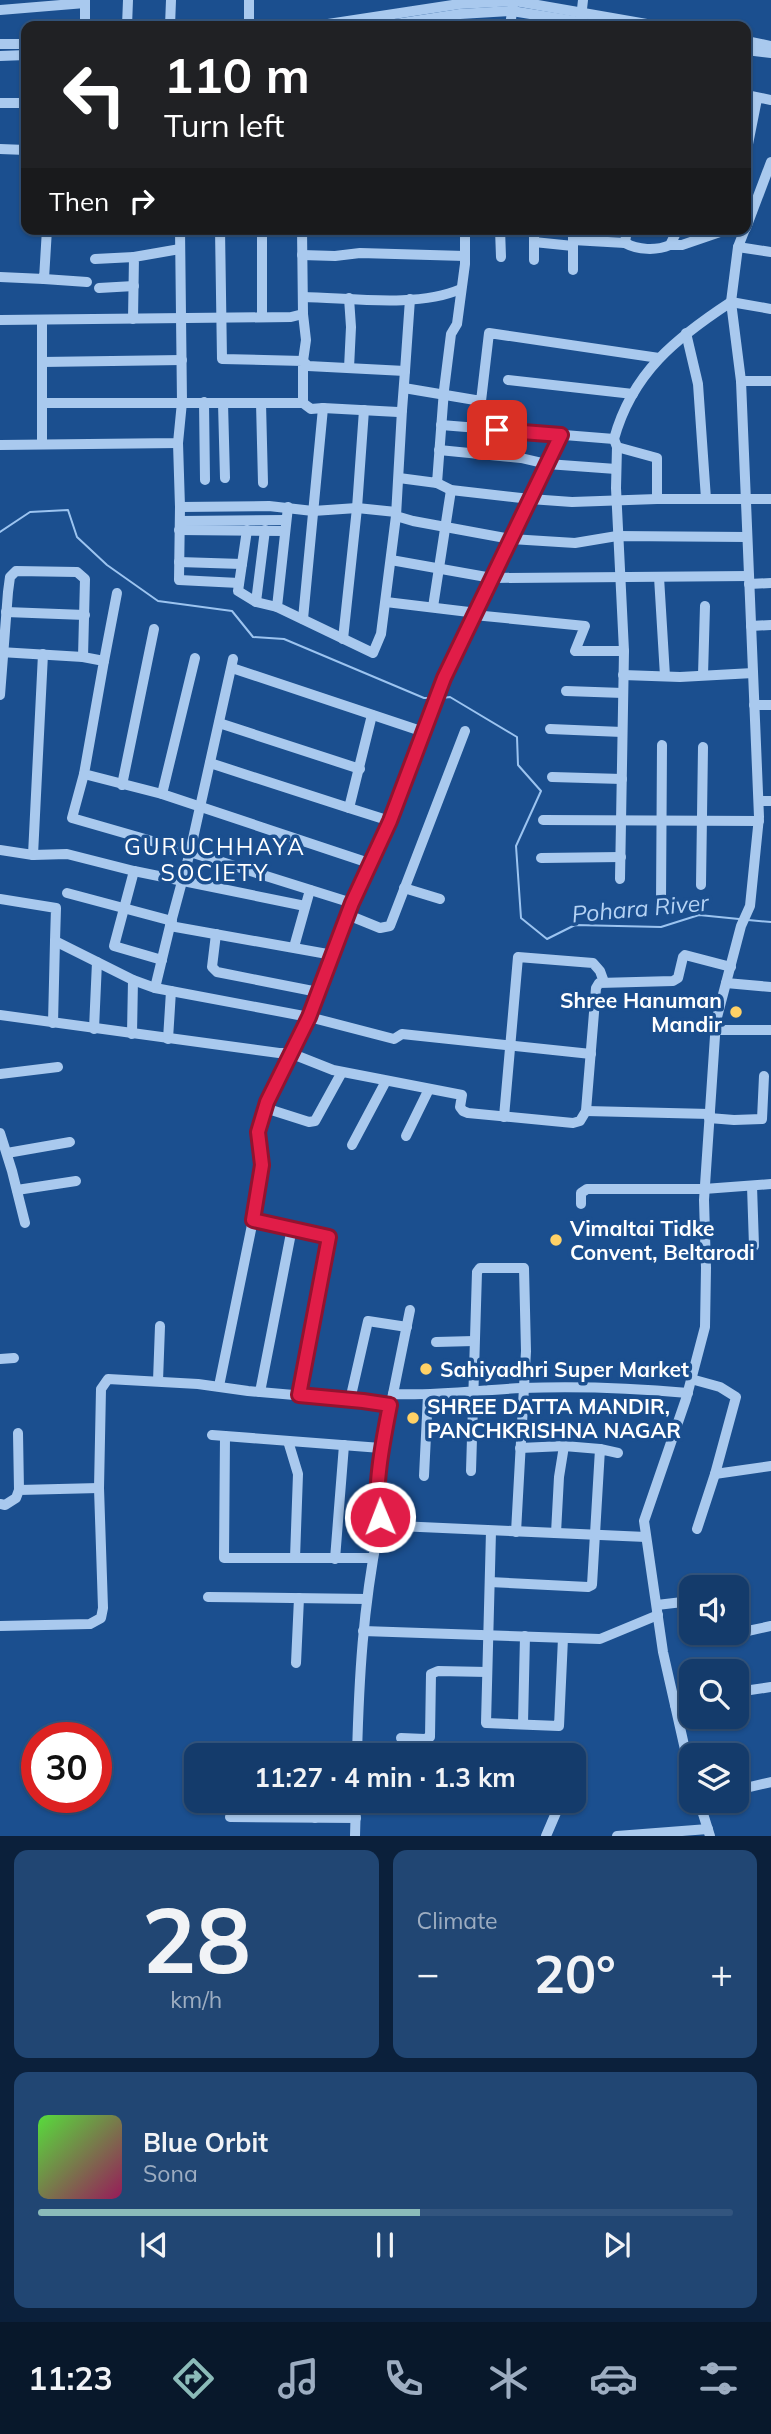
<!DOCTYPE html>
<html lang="en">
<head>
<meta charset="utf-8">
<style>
  body { margin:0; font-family:Mulish,sans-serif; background:#214673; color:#f1f3f6; height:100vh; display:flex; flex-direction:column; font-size:26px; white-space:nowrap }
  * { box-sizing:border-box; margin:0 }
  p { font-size:23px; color:#9dadc1 }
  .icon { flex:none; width:38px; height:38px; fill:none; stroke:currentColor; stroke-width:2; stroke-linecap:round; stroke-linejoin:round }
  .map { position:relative; height:1836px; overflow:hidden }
  .details { display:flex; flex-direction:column; gap:14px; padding:14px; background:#0b203b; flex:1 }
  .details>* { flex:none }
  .top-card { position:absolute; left:21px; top:21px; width:730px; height:214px; border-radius:14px; box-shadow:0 2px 5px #0004,0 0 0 2px #33557e; background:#202124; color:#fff; overflow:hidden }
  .tools { position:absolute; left:679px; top:1575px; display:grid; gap:14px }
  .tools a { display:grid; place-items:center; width:70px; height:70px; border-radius:14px; background:#143b6b; box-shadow:0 2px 5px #0004,0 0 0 2px #33557e; font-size:35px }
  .speed { position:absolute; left:21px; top:1722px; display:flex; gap:14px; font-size:35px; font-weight:700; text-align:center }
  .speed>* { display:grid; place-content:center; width:91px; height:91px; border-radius:50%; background:#143b6b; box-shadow:0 2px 5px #0004,0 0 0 2px #33557e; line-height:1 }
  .speed .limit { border:10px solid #d22; background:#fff; color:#111 }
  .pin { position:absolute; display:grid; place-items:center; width:60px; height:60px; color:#fff; margin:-30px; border-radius:14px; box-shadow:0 4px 10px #0006 }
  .me { position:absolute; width:77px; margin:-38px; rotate:359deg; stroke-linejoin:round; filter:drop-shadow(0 0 5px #0008) }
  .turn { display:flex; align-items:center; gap:24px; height:147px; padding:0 28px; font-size:32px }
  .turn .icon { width:91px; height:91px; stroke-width:2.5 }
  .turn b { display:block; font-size:49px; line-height:60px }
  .then { display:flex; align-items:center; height:66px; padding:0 28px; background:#0003; gap:14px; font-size:26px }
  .big { font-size:52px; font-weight:700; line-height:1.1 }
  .details .widget { flex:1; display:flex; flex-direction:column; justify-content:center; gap:10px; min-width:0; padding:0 24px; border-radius:14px; background:#214673 }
  .details .dial { align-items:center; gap:0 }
  .dial b { font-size:91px; line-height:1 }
  .song { display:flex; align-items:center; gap:21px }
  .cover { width:84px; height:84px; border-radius:10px; background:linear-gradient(135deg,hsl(110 70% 55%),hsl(330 70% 35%)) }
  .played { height:7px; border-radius:4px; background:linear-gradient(90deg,#8bbbb9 55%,#33557e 55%) }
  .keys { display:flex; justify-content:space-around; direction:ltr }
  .heat { display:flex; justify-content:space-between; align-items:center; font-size:38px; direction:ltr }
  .details .tiles { flex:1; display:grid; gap:14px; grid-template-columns:1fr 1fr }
  .widget:last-child { grid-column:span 2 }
  .trip { position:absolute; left:184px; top:1743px; width:402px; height:70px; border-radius:14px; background:#143b6b; box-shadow:0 2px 5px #0004,0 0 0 2px #33557e; font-weight:700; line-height:70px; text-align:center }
  .tabs { display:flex; height:112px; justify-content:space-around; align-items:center; background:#08182b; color:#9dadc1 }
  .tabs .icon { width:49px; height:49px }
  .tabs .on { color:#8bbbb9 }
  .tabs b { font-size:32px; color:#f1f3f6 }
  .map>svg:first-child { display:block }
</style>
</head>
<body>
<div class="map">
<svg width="771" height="1836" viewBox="0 0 771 1836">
  <rect width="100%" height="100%" fill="#1b4f8f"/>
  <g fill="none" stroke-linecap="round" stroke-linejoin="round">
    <g stroke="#9cc4f0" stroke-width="2">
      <path d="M0 532 30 512 68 510 77 537 107 565 158 601 232 611 253 637 284 639 424 698H433"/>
      <path d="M442 698 450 697 517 737 518 765 541 791 516 846 521 918 547 939 575 925 661 927 699 915 739 919"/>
      <path d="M748 920 771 922"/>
    </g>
    <g stroke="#a9c9ee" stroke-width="10">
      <path d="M249 0V26"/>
      <path d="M0 10 85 3"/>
      <path d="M581 18 583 0"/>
      <path d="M85 26V0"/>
      <path d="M127 26 128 0"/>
      <path d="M170 26 171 0"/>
      <path d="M315 26 459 4 515 1 658 26"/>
      <path d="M383 26 460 14 512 11 605 26"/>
      <path d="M510 26 513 5"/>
      <path d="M746 41 771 46"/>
      <path d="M0 44H26"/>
      <path d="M746 50 771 53"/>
      <path d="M0 56 26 55"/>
      <path d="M746 95 771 100"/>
      <path d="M0 103H26"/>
      <path d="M0 149 26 150"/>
      <path d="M746 154 757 99"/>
      <path d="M746 228 771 162"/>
      <path d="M500 229 501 257"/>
      <path d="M534 229V260"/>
      <path d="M573 229V240L625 243"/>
      <path d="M627 229 625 243C638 250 656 251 670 245L678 229"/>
      <path d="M573 241V270"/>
      <path d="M534 242 573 246"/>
      <path d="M670 245H682L720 232 721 229"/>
      <path d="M738 247 771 252"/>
      <path d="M302 255 335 256 360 253 465 256"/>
      <path d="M95 259 134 257"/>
      <path d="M0 277 44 279 47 229"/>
      <path d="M44 279 87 282"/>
      <path d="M99 288 134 286"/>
      <path d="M303 297C352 298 416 308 461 289"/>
      <path d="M303 314 306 340 303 361 308 366 405 371 402 410 398 412 323 408"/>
      <path d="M262 317V229"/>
      <path d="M133 319 134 257 180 249"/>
      <path d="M0 320 291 317 303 314 302 229"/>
      <path d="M686 333 698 384 706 499"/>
      <path d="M42 362 182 360"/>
      <path d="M349 368 351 327 349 298"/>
      <path d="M405 371 410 299"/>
      <path d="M508 380 633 394"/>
      <path d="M741 381H771"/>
      <path d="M404 388 481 401 489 333 659 358"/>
      <path d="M204 402 205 480"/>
      <path d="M42 403H303V361L222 359 220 229"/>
      <path d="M223 403 225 478"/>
      <path d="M261 403 263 483"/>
      <path d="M402 410 396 516 413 521 511 539 575 543 617 536 747 537"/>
      <path d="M441 425 614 439C632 373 676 338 731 302L771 309"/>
      <path d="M614 439 617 447 616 488 624 651 620 879"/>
      <path d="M178 443 180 507 179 580 239 583"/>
      <path d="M42 444V320"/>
      <path d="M0 445 178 443 182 402 180 229"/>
      <path d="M617 447 657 458V499H771"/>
      <path d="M439 450 521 458 547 464 616 469"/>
      <path d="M399 478 437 483 444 390 451 334 457 324 465 264V229"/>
      <path d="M437 483 451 490 530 499 572 502 657 499"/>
      <path d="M180 507 269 506 313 511 357 508 396 512"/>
      <path d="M288 507 277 607 373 653 381 634 396 516"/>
      <path d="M180 521 286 520"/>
      <path d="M179 530 285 531"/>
      <path d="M247 530 238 591 256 602 277 607"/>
      <path d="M391 560 492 578 749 576"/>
      <path d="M179 562 242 564"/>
      <path d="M659 577 665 676"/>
      <path d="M749 584 771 583"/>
      <path d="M256 602 265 530"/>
      <path d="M386 602 469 612 474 615 585 626 575 651H624"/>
      <path d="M433 607 451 490"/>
      <path d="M6 612 85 615"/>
      <path d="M303 619 323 408 311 409 303 403"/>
      <path d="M751 626 771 625"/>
      <path d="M343 639 357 508 364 410"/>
      <path d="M0 652 83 657 104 661 84 774 162 794 369 863 390 821 444 678 561 435"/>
      <path d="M104 661 117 593"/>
      <path d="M232 668 424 732"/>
      <path d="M623 675 680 677 753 673"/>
      <path d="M703 675 705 606"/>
      <path d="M566 691 623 693"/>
      <path d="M0 695 8 592 10 577 16 571 77 572 85 579 83 657"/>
      <path d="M754 705H771"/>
      <path d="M219 723 360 769"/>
      <path d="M550 729 622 732"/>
      <path d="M210 763 349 808 372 715"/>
      <path d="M84 774 72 818 190 852 233 659"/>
      <path d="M552 777 622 779"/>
      <path d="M122 785 154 629"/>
      <path d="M162 794 195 658"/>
      <path d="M759 801H771"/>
      <path d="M349 808 390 821"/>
      <path d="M543 820 759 821"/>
      <path d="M0 850 33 855 43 654"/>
      <path d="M33 855 67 854 134 871 305 906"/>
      <path d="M541 858 621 857"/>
      <path d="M134 871 114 946 162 960"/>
      <path d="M701 885 703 747"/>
      <path d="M404 888 440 899"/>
      <path d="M67 893 172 921"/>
      <path d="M0 899 56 908 55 941 133 980 155 988"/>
      <path d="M661 903 662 745"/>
      <path d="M348 915 380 928 390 926 465 731"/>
      <path d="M170 926 155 988 309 1017 394 1039 402 1034 591 1054"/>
      <path d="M216 934 212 967 217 972 318 992"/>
      <path d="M294 947 310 890"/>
      <path d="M333 955 170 926 190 852 352 903"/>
      <path d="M726 983 771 987"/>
      <path d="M0 1015 279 1053H290L309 1017 369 863"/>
      <path d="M53 1023 55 941"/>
      <path d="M94 1029 97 962"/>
      <path d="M716 1030H771"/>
      <path d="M132 1034 133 980"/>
      <path d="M168 1039 171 991"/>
      <path d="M0 1074 58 1067"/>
      <path d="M265 1108 309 1122 315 1121 342 1072"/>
      <path d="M586 1111 710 1114"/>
      <path d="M504 1117 518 957 593 963 600 971 604 982"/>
      <path d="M709 1118 734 1120 762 1119 764 1076"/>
      <path d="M0 1133 12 1171 25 1223"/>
      <path d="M406 1136 429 1089"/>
      <path d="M352 1145 386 1081"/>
      <path d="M7 1153 70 1142"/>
      <path d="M752 1186 754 1246"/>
      <path d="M17 1190 76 1181"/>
      <path d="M581 1204V1193L587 1189H704L771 1184"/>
      <path d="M436 1342 474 1341"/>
      <path d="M0 1359 14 1358"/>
      <path d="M691 1379 720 1387 736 1397 715 1474 771 1466"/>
      <path d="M158 1381 160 1326"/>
      <path d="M219 1386 253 1220"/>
      <path d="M260 1392 292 1228"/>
      <path d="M393 1394 410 1310"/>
      <path d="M299 1395 329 1237 253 1220 263 1165 258 1132 267 1102 290 1053 333 1070 462 1095 460 1107 463 1111 468 1113 573 1123 580 1121 586 1111 596 988 599 983 673 981 678 978 683 957 685 955 731 967"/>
      <path d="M350 1400 368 1321 407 1327"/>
      <path d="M18 1433 19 1490"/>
      <path d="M212 1435 381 1448"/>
      <path d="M225 1436 224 1558H373"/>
      <path d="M288 1441 298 1474 295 1558"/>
      <path d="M520 1448 564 1446 600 1449"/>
      <path d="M471 1471 477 1272 480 1268H524L526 1351 516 1532"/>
      <path d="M424 1476 428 1395"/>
      <path d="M0 1504 5 1505 16 1498 19 1490 99 1488"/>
      <path d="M395 1525 384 1521C368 1503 387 1418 393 1394 436 1396 479 1390 522 1388 577 1386 633 1388 688 1393"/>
      <path d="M697 1529 715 1474"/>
      <path d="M491 1531 486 1723 559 1726 563 1638"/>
      <path d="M556 1533 559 1477 564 1446"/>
      <path d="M335 1559 344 1445"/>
      <path d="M490 1582 588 1587 592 1585 600 1449 618 1453"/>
      <path d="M208 1597 367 1599"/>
      <path d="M737 1599 743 1632 771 1626"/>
      <path d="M657 1605 691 1601"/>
      <path d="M0 1626 90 1624 101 1618 103 1608 99 1488 101 1389 108 1379 198 1384 248 1391 363 1401 390 1405"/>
      <path d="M363 1631 600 1639 658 1615"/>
      <path d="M296 1663 299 1598"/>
      <path d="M737 1692 771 1687"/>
      <path d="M675 1705 691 1702"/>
      <path d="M523 1723 525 1636"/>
      <path d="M401 1738 425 1739 430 1737 431 1674 438 1671 487 1672"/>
      <path d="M357 1755C359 1678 363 1608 378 1532L381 1529 398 1526 646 1537"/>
      <path d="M691 1776 663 1652 644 1521 686 1399 705 1327 706 1268 704 1200 716 1021 741 926 750 906 759 817 741 381 731 302 738 247 745 229"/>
      <path d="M737 1790 771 1782"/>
      <path d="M699 1801 710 1836"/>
      <path d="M230 1817 356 1818"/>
      <path d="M273 1817 274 1801"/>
      <path d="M315 1818V1801"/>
      <path d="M355 1836 356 1801"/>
      <path d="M546 1836 561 1801"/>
      <path d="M617 1836 708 1829"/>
    </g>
  </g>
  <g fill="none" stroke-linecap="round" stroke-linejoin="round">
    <defs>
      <path id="route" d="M380 1517C372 1493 385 1431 390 1405L363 1401 299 1395 329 1237 253 1220 262 1165 258 1132 267 1102 309 1017 352 903 390 821 444 678 561 435 497 430"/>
    </defs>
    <use href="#route" stroke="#92132f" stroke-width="18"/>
    <use href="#route" stroke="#e11d48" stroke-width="12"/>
  </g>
  <g fill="#ffd166" stroke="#1b4f8f" stroke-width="2.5">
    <circle cx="736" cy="1012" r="7"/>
    <circle cx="556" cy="1240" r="7"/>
    <circle cx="426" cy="1369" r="7"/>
    <circle cx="413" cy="1418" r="7"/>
  </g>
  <g text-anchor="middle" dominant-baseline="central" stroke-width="7" stroke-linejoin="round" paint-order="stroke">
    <g font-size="21" font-weight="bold" fill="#fff" stroke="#1b4f8f" text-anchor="start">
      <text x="722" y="1000" text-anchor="end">Shree Hanuman<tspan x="722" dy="24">Mandir</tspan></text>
      <text x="570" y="1228">Vimaltai Tidke<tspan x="570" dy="24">Convent, Beltarodi</tspan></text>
      <text x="440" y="1369">Sahiyadhri Super Market</text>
      <text x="427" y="1406">SHREE DATTA MANDIR,<tspan x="427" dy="24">PANCHKRISHNA NAGAR</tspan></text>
    </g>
    <g font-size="23" letter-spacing="2" fill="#fff" stroke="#1b4f8f">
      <text x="215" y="846">GURUCHHAYA<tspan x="215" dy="26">SOCIETY</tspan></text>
    </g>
    <g font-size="23" font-style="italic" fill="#b5d3f5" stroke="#1b4f8f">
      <text transform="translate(640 908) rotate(-5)">Pohara River</text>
    </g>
  </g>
</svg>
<div class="tools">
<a><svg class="icon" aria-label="sound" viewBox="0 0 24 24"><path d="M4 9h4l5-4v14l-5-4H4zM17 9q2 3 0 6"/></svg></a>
<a><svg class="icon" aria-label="search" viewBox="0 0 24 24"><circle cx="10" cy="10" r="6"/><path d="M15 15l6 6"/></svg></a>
<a><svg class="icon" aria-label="layers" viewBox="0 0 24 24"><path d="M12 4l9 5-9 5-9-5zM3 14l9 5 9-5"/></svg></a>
</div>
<div class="speed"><div class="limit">30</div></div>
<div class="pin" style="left:497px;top:430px;background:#d93025"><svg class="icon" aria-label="arrive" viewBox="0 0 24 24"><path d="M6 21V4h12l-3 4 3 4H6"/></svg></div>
<svg class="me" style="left:380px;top:1517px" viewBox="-20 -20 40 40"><circle r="17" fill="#e11d48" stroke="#fff" stroke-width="3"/><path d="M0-11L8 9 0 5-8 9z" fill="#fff"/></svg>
<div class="trip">11:27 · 4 min · 1.3 km</div>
<div class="top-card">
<div class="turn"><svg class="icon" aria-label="left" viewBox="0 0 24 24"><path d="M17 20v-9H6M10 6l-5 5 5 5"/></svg><div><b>110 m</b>Turn left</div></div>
<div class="then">Then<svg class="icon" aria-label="right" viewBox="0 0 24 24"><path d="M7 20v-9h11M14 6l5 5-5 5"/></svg></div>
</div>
</div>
<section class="details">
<div class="tiles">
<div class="widget dial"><b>28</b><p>km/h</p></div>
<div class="widget"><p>Climate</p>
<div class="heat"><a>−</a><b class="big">20°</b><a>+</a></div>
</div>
<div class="widget">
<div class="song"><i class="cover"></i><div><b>Blue Orbit</b><p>Sona</p></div></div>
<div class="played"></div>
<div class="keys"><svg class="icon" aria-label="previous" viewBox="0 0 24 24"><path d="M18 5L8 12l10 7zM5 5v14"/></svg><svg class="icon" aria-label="pause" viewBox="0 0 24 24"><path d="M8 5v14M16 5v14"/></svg><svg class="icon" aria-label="next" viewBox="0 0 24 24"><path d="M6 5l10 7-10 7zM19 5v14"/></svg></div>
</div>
</div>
</section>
<nav class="tabs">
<b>11:23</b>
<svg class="icon on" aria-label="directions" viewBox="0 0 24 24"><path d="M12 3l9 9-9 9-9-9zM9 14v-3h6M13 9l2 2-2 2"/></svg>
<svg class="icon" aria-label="music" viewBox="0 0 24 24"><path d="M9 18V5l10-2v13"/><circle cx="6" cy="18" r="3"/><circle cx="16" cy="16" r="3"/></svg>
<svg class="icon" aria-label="phone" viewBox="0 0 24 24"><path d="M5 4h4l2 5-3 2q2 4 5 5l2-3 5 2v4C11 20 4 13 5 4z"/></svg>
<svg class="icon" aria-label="climate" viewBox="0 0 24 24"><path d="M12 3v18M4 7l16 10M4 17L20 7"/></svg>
<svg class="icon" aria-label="car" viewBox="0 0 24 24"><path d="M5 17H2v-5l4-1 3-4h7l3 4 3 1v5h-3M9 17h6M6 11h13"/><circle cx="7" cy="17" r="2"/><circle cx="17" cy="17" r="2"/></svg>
<svg class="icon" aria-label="filters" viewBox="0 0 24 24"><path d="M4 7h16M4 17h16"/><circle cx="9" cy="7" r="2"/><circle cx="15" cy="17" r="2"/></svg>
</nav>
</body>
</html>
